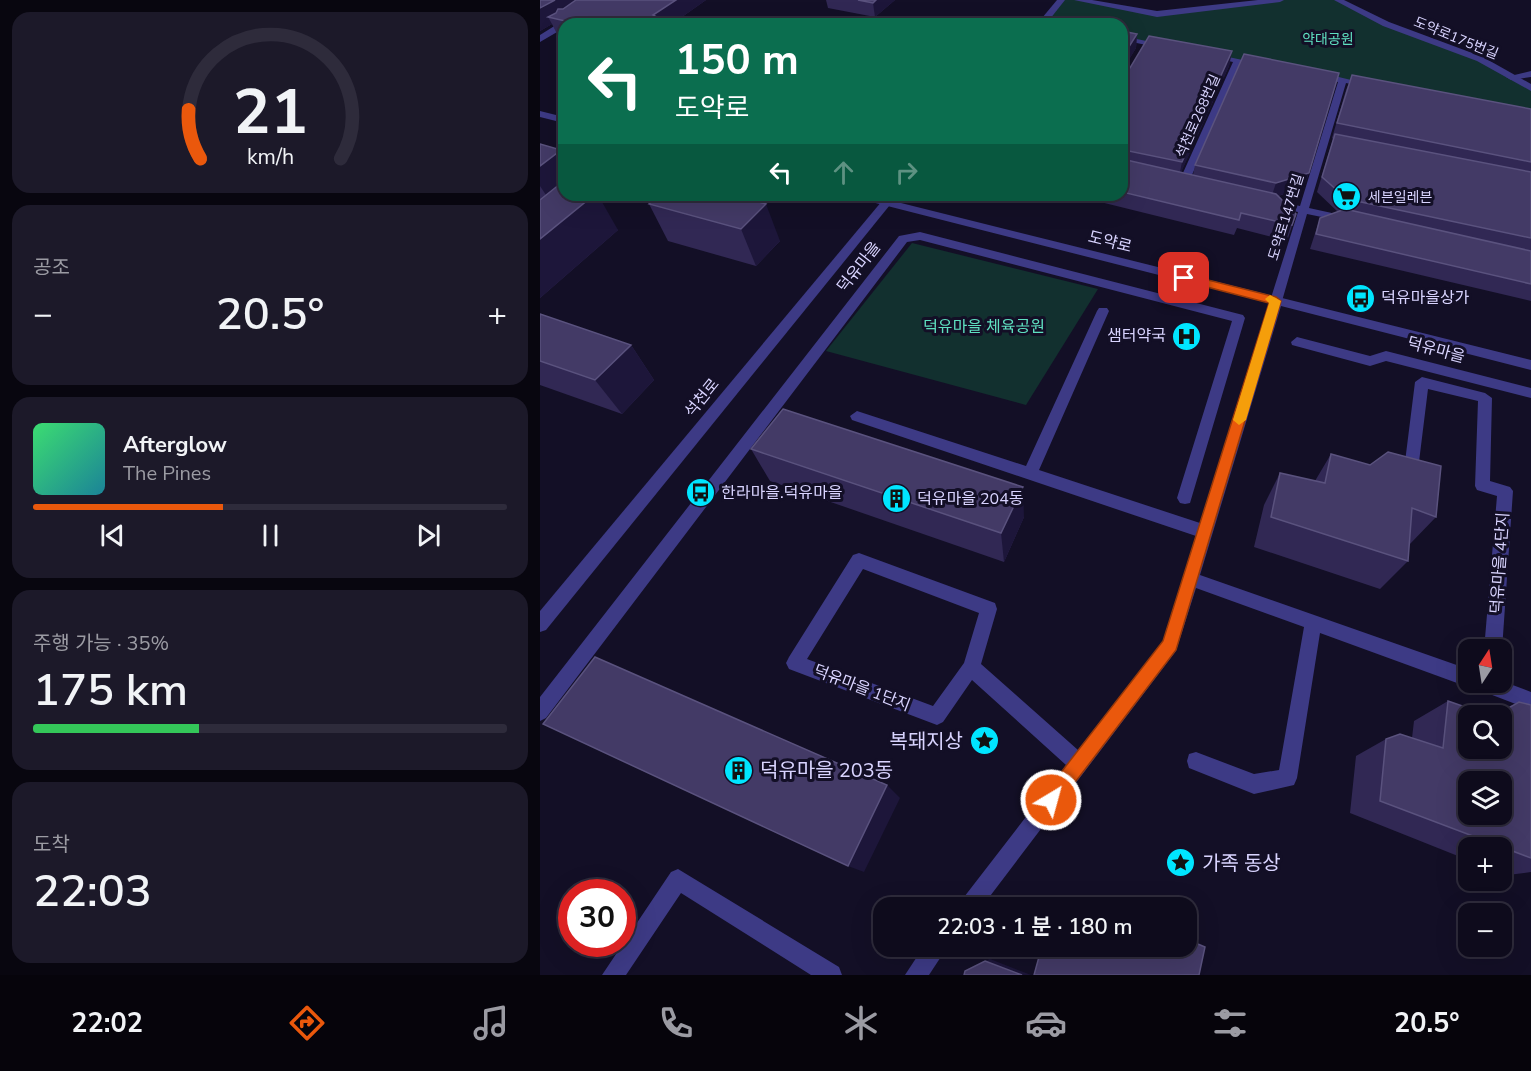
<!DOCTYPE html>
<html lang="ko">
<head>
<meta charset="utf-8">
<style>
  body { margin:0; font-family:"Nunito Sans","Noto Sans KR",sans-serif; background:#1c1929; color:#f1f3f6; height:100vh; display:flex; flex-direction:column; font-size:22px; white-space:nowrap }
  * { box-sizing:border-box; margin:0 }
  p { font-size:20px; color:#9b9ba3 }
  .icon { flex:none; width:33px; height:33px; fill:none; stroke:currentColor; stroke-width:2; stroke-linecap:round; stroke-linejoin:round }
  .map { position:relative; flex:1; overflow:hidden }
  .sheet { display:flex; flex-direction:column; gap:12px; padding:12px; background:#08060f; width:540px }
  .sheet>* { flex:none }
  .guide { position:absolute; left:18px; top:18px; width:570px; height:183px; border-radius:18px; box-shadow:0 6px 24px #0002,0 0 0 2px #2e2b3b; background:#0b6e4f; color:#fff; overflow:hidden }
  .needle { width:39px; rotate:12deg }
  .fabs { position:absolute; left:918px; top:639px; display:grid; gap:12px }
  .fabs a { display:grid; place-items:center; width:54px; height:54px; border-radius:12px; background:#0e0b1c; box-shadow:0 6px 24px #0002,0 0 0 2px #2e2b3b; font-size:30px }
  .speed { position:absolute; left:18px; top:879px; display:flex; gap:12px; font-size:30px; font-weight:700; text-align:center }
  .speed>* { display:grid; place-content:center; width:78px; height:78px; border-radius:50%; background:#0e0b1c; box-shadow:0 6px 24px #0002,0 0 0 2px #2e2b3b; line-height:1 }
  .speed .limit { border:9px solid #d22; background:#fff; color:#111 }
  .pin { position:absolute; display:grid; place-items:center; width:51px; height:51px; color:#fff; margin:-26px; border-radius:12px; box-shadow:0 3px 9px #0006 }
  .me { position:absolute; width:66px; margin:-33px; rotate:37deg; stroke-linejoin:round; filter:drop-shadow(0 0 4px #0008) }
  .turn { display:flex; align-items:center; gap:21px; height:126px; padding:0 18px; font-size:27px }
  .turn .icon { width:78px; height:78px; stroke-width:2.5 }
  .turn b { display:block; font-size:42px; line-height:51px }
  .lanes { display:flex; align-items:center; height:57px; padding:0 18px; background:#0003; justify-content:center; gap:30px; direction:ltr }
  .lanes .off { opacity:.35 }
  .big { font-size:45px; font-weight:600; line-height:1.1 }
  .sheet .tile { flex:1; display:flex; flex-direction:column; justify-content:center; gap:9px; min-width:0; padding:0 21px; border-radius:18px; background:#1c1929 }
  .sheet .dial { align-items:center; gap:0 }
  .dial svg { height:156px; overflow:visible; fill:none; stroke:#2e2b3b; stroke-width:7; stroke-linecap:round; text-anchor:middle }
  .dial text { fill:#f1f3f6; stroke:none }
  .song { display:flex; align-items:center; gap:18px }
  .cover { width:72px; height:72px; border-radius:9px; background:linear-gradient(135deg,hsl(140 70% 55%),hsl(190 70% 35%)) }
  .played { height:6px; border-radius:3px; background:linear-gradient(90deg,#ea580c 40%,#2e2b3b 40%) }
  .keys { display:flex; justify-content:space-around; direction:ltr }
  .heat { display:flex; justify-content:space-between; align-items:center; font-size:33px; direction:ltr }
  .charge { height:9px; border-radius:4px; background:linear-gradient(90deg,#34c759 35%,#2e2b3b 0) }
  .trip { position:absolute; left:333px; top:897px; width:324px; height:60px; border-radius:18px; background:#0e0b1c; box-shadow:0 6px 24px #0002,0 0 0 2px #2e2b3b; font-weight:600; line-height:60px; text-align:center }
  .tab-bar { display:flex; height:96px; justify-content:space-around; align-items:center; background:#06040b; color:#9b9ba3 }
  .tab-bar .icon { width:42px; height:42px }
  .tab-bar .selected { color:#ea580c }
  .tab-bar b { font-size:27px; color:#f1f3f6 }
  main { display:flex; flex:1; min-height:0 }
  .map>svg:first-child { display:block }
</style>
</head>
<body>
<main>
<section class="sheet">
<div class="tile dial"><svg viewBox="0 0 100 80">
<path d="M14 69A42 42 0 1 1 86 69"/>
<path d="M14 69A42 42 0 0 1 8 44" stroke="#ea580c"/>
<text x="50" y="56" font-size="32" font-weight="700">21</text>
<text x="50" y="72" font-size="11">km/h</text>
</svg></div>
<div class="tile"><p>공조</p>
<div class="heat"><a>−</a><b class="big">20.5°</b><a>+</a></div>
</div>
<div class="tile">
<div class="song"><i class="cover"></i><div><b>Afterglow</b><p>The Pines</p></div></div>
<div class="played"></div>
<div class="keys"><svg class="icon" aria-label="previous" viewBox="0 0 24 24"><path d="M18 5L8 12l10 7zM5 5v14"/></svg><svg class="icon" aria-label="pause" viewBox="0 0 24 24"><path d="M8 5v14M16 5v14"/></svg><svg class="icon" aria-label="next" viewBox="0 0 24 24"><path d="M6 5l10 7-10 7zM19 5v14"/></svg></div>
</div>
<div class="tile"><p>주행 가능 · 35%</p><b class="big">175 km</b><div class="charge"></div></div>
<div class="tile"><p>도착</p><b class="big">22:03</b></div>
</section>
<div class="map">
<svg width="991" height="975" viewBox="0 0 991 975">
  <rect width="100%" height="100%" fill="#130f26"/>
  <g fill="#12302f">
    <path d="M521 0H538L617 14 740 0H798L846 24 940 59 991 87V116L582 38V24L502 23Z"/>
    <path d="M372 243 558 289 486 405 286 351Z"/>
  </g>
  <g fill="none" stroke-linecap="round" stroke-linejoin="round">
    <g fill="#3d3a85" fill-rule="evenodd">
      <path d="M582 36 621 44 625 46 621 48 582 40Z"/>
      <path d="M669 53 722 64 718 66 701 63 648 184 643 187 638 184 693 62 669 57Z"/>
      <path d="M782 73 832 85 828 88 806 83 769 208 810 217 811 219 806 222 767 214 742 301 736 305 730 301 758 212 727 205 726 203 731 200 760 206 798 82 779 78 778 76Z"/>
    </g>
    <g fill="#3d3a85" fill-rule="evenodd">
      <path d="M56 0H66L30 24H24V28L0 42V35Z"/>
      <path d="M380 232 703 315 705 318 650 503 645 504 640 503 637 498 692 321 380 240 367 242 6 718 0 721V697L359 236Z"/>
      <path d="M757 337 830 356 846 351 991 388V398L846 361 830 366 752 345 751 342Z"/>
    </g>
    <g fill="#3d3a85" fill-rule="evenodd">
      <path d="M534 0H552L617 11 718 0H744L740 2 617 17Z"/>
      <path d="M794 0H804L849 22 943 57 991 84V91L937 61 843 26Z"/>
      <path d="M0 111 24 117V123L0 117Z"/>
      <path d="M311 195H329L991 360V370L741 306 660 575 928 669V682L962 681 991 692V710L934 688 932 685 928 687 780 633 757 778 754 785 714 794 649 768 647 761 649 754 656 752 714 774 739 770 764 627 656 588 636 651 441 908H418L421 901 526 765 432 680 403 722 397 725 249 669 246 663 249 657 313 555 319 553 455 603 457 609 441 664 538 750 623 641 656 536 312 420 310 416 317 411 486 466 557 311 559 308H567L569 311 499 470 660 523 729 303 312 197ZM323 569 439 613 424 663 393 706 267 659Z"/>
      <path d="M882 377 945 393 952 398 950 481 970 487 973 491 962 650H944L957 496 937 490 935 486 938 401 888 389 878 470 876 474H866L864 470 875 382Z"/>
      <path d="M138 869 299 967 302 975H271L141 893 86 975H62L131 872Z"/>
      <path d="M384 946H408L389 975H365Z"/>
    </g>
    <g fill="#3d3a85" fill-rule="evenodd">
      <path d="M517 0H525L506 24H497Z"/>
      <path d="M991 71V77L971 80 966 77Z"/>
      <path d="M347 195H358L6 630 0 632V611Z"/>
    </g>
  </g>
  <g fill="#312854">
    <path d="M0 0H166L132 24H24V36L17 34 12 24 0 31Z"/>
    <path d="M286 0H355L335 17 288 8Z"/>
    <path d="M582 31 597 34 596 48 583 69V72L692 51 689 66 641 172 653 175 655 165 769 173 763 188 738 196 756 214 747 241 697 228 694 235 532 195H582Z"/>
    <path d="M812 75 991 109V301L770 249 780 218 798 212 777 192 793 139 792 138 806 90Z"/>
    <path d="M0 144 24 195 78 230 0 298Z"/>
    <path d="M119 195 240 241 216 266 128 241 109 204Z"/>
    <path d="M0 314 91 345 114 380 82 414 0 385Z"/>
    <path d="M211 449 484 517 464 562 230 481Z"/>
    <path d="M791 454 896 517 869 545 868 561 840 589 714 547 724 505 740 473 775 481Z"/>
    <path d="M908 701 928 748 962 716H951L979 702 991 705V872L968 875 962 872V848H928V860L810 813 816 756 846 739 872 738 874 721Z"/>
  </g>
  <g fill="#1d163a">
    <path d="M15 0H52L8 17 12 24 0 31V8Z"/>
    <path d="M136 0H166L132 24H103L113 15Z"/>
    <path d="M336 0H355L335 17 333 3Z"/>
    <path d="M597 34 596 48 582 71V58Z"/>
    <path d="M692 51 689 66 639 177 642 162Z"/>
    <path d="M21 150 24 155V195L16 210 0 186V166Z"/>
    <path d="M584 150 582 165V151Z"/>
    <path d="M769 173 763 188 731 198 736 183Z"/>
    <path d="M54 195H58L78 230 0 298V239Z"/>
    <path d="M226 204 240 241 216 266 201 229Z"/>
    <path d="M91 345 114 380 82 414 55 380Z"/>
    <path d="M483 487 484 517 464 562 461 533Z"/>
    <path d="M347 785 360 798 324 872 308 866Z"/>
    <path d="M450 959 491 975H482L445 961Z"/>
  </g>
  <g fill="#433a66" stroke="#5a527e" stroke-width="1.5" fill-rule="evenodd">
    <path d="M0 0H15L0 8Z"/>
    <path d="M36 0H136L113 15 115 16 103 24H38L8 17 16 13 18 9H23Z"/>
    <path d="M318 0H336L333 3Z"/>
    <path d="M582 31 597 34 582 58Z"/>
    <path d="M609 36 692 51 642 162 584 150 582 151V62L583 72 590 68Z"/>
    <path d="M704 54 799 73 769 173 736 183 655 165Z"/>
    <path d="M812 75 991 109V162L797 123Z"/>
    <path d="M795 134 991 172V238L807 199 782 177Z"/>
    <path d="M0 144 21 150 0 166Z"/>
    <path d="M582 159 736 194 756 214 752 225 701 213 699 220 582 192Z"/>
    <path d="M20 184 24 185V195H54L0 239V200Z"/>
    <path d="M119 195H194L226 204 201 229 109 204Z"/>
    <path d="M805 209 991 251V284L776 234 780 218Z"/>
    <path d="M0 314 91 345 55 380 0 361Z"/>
    <path d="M243 409 483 487 461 533 211 449Z"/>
    <path d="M848 452 901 466 896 517 872 508 868 561 731 517 740 473 785 483 791 454 830 465Z"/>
    <path d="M55 657 347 785 308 866 3 724Z"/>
    <path d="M908 701 951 716H928V748H962V716H954L979 702 991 705V858L840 801 846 739 860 734 903 748ZM928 782H962V814H928Z"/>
    <path d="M646 939 665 947 659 975H494L502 946H646Z"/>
    <path d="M445 961 482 975H424L425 971Z"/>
  </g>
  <path fill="#ea580c" stroke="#983908" stroke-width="1.5" d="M644 274 736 297 741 301 636 650 517 806 511 808 505 806 502 800 505 793 623 641 729 303 640 280 639 278Z"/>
  <path fill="#f59e0b" d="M730 295 741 301 706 420 699 425 693 420 729 303 725 299Z"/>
  <defs>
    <symbol id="supermarket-disc" viewBox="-11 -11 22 22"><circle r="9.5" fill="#00e5ff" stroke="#130f26"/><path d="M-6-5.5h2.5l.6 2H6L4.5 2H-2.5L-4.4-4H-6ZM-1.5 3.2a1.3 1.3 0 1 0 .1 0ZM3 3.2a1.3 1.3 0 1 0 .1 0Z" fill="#111"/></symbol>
    <symbol id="bus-disc" viewBox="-11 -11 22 22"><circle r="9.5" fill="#00e5ff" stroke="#130f26"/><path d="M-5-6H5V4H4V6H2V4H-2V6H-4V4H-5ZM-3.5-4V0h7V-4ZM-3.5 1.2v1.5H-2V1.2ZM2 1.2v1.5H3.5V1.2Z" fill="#111"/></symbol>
    <symbol id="hospital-disc" viewBox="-11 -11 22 22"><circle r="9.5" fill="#00e5ff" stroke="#130f26"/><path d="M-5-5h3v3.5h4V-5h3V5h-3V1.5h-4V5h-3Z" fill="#111"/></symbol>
    <symbol id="building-disc" viewBox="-11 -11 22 22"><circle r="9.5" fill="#00e5ff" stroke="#130f26"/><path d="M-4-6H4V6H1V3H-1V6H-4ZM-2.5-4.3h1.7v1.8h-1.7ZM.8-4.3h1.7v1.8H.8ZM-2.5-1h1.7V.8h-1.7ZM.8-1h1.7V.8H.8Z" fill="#111"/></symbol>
    <symbol id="sight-disc" viewBox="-11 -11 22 22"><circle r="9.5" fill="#00e5ff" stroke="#130f26"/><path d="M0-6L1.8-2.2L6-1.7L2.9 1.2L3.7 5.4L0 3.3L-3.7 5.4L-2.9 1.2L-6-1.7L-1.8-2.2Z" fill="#111"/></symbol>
  </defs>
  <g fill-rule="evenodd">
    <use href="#supermarket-disc" x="790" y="180" width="33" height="33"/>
    <use href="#bus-disc" x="804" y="282" width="33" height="33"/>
    <use href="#hospital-disc" x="630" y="320" width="33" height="33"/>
    <use href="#bus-disc" x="144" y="476" width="33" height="33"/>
    <use href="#building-disc" x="340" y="482" width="33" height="33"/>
    <use href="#sight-disc" x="428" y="724" width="33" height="33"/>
    <use href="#building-disc" x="182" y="754" width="33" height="33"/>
    <use href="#sight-disc" x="624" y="846" width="33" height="33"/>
  </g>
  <g text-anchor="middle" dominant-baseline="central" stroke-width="6" stroke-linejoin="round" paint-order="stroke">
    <g font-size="14" fill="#d9d4ff" stroke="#130f26">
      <text transform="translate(916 38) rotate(22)">도약로175번길</text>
      <text transform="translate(658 116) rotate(-66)">석천로268번길</text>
      <text transform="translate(746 217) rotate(-73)">도약로147번길</text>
    </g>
    <g font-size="14" fill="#5fe0c0" stroke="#130f26">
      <text x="788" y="39">약대공원</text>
    </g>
    <g font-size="14" fill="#d9d4ff" stroke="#130f26" text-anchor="start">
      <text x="828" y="197">세븐일레븐</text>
    </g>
    <g font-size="16" fill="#d9d4ff" stroke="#130f26">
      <text transform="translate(570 242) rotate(14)">도약로</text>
      <text transform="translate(319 267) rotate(-52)">덕유마을</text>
      <text transform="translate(896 350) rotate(15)">덕유마을</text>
      <text transform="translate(162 398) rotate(-51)">석천로</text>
      <text transform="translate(960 563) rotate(-86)">덕유마을 4단지</text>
      <text transform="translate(322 688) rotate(21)">덕유마을 1단지</text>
    </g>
    <g font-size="16" fill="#d9d4ff" stroke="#130f26" text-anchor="start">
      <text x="841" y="298">덕유마을상가</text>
      <text x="626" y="336" text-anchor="end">샘터약국</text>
      <text x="181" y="493">한라마을.덕유마을</text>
      <text x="377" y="499">덕유마을 204동</text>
    </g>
    <g font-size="16" fill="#5fe0c0" stroke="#130f26">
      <text x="444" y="327">덕유마을 체육공원</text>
    </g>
    <g font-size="20" fill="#d9d4ff" stroke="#130f26" text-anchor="start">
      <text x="423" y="741" text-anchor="end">복돼지상</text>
      <text x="220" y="770">덕유마을 203동</text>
      <text x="662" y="863">가족 동상</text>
    </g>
  </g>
</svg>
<div class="fabs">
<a><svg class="needle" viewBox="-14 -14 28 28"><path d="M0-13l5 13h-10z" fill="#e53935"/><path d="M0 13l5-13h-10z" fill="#9b9ba3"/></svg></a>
<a><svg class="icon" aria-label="search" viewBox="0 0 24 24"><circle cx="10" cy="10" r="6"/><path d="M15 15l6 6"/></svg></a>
<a><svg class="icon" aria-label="layers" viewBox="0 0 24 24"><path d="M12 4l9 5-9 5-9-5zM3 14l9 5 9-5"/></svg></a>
<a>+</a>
<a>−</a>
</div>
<div class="speed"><div class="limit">30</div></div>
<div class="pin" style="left:644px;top:278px;background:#d93025"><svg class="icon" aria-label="arrive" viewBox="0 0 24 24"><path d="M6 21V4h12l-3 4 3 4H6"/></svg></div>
<svg class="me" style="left:511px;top:800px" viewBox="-20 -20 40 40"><circle r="17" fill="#ea580c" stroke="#fff" stroke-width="3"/><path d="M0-11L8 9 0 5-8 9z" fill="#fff"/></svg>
<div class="trip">22:03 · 1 분 · 180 m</div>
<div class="guide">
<div class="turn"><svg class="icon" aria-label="left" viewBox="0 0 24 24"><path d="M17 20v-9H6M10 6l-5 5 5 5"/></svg><div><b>150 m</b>도약로</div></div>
<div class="lanes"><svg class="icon" aria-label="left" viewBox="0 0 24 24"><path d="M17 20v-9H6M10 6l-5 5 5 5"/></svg><svg class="icon off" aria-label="ahead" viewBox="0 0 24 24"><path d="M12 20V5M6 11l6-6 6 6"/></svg><svg class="icon off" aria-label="right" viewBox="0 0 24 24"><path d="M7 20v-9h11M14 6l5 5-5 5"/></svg></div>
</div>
</div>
</main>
<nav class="tab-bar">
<b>22:02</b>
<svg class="icon selected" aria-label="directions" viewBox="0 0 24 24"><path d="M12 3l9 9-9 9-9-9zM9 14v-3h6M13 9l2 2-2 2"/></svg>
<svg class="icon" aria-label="music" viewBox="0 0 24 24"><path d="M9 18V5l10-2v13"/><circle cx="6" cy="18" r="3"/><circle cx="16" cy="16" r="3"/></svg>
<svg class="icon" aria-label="phone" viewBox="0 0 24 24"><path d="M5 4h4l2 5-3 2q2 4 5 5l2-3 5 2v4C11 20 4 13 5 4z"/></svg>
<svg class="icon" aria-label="climate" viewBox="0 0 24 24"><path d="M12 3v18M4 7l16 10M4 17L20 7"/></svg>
<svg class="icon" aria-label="car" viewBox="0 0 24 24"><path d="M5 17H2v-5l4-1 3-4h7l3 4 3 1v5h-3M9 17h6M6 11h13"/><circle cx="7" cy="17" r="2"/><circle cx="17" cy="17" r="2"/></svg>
<svg class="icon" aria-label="filters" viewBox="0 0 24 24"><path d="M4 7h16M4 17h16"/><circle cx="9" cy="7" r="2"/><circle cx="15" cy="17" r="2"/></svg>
<b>20.5°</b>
</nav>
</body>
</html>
